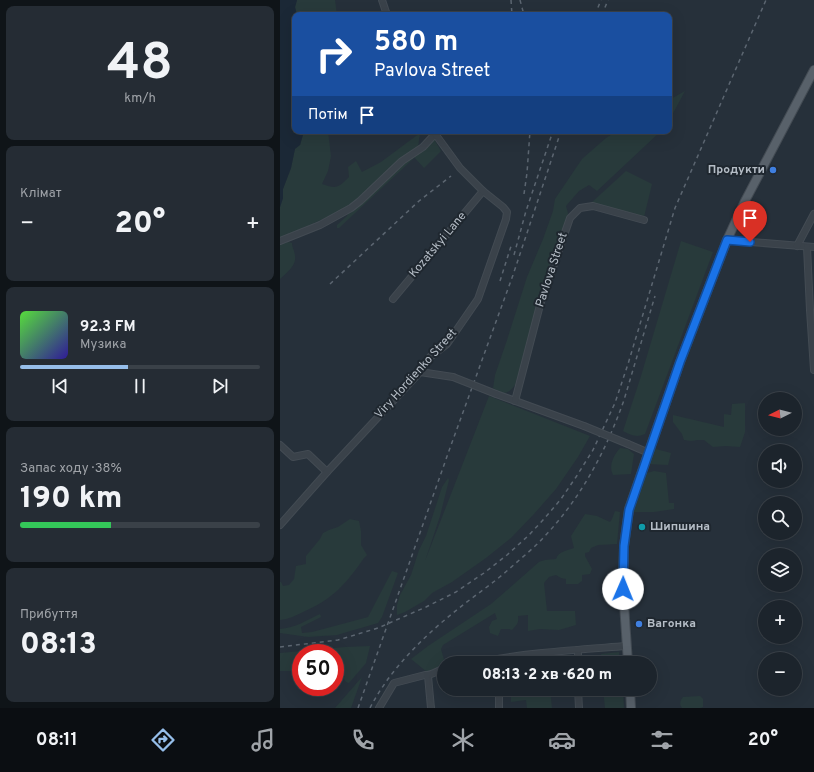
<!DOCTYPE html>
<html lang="uk">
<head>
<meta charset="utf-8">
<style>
  body { margin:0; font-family:Overpass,sans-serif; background:#252c34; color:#f1f3f6; height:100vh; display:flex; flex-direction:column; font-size:15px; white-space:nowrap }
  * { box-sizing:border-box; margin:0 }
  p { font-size:13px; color:#a0a4a9 }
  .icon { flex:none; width:22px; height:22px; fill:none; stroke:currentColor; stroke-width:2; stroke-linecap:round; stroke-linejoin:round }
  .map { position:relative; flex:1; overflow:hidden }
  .details { display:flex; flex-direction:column; gap:6px; padding:6px; background:#0f1418; width:280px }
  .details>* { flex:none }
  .hud { position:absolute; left:12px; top:12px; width:380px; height:122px; border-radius:8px; box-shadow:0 4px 16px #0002,0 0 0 1px #3a4148; background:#1a4fa0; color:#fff; overflow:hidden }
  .needle { width:26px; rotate:264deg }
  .buttons { position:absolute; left:478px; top:392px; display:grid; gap:8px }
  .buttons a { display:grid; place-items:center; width:44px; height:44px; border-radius:50%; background:#1c242c; box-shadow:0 4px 16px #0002,0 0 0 1px #3a4148; font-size:20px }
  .speed { position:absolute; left:12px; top:644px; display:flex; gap:8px; font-size:20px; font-weight:700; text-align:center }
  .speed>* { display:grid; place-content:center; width:52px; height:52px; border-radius:50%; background:#1c242c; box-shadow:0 4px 16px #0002,0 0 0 1px #3a4148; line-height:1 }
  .speed .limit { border:6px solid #d22; background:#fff; color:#111 }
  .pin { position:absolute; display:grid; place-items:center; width:34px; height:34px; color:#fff; margin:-41px -17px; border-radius:50% 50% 50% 0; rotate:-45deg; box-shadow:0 0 4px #0007 }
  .pin .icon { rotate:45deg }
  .me { position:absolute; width:44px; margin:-22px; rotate:1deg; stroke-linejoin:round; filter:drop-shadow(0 0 3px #0008) }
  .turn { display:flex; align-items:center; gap:14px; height:84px; padding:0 16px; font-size:18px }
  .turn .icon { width:52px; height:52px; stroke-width:2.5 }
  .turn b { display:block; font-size:28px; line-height:34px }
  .then { display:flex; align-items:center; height:38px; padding:0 16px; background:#0003; gap:8px; font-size:15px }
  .big { font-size:30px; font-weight:800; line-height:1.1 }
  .details .widget { flex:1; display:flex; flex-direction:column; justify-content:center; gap:6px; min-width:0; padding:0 14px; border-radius:8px; background:#252c34 }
  .details .dial { align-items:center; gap:0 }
  .dial b { font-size:52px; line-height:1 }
  .song { display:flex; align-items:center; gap:12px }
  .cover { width:48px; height:48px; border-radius:6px; background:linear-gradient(135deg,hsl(110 70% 55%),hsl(250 70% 35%)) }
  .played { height:4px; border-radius:2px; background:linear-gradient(90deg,#96beea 45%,#3a4148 45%) }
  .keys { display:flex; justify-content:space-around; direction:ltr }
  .heat { display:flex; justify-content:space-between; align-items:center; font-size:22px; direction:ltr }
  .charge { height:6px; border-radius:3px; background:linear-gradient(90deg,#34c759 38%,#3a4148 0) }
  .trip { position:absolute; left:157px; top:656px; width:220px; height:40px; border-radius:20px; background:#1c242c; box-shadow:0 4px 16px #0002,0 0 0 1px #3a4148; font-weight:800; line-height:40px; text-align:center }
  .tab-bar { display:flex; height:64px; justify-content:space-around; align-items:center; background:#0b0e12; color:#a0a4a9 }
  .tab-bar .icon { width:28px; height:28px }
  .tab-bar .selected { color:#96beea }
  .tab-bar b { font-size:18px; color:#f1f3f6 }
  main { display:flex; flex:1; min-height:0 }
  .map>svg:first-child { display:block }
</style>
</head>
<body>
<main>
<section class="details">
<div class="widget dial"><b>48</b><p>km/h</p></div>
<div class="widget"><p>Клімат</p>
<div class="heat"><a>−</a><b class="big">20°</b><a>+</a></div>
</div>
<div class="widget">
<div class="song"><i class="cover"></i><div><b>92.3 FM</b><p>Музика</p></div></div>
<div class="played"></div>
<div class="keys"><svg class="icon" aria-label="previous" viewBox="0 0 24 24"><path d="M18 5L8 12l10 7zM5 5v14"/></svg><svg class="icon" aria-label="pause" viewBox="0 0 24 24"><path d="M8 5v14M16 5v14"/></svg><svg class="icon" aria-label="next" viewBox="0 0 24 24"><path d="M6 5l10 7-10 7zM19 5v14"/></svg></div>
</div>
<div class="widget"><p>Запас ходу · 38%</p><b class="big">190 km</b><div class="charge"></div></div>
<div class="widget"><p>Прибуття</p><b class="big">08:13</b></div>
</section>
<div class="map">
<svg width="534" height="708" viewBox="0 0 534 708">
  <rect width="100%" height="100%" fill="#26303a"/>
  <g fill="#283a3b">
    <path d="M17 0H55L57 15H17L15 7Z"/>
    <path d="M405 91 390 119 389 120V100Z"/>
    <path d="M24 131H48L51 156 48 171 42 184C57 189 58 188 69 177L68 167 76 161 82 172 101 162 140 133 138 147 130 152 134 158 59 228H57V225L67 216 68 213 50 216 0 238V207L3 198V189L11 168 15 148 20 145Z"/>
    <path d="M337 131H381L317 191 309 185 299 191 286 206 288 213 287 221 235 385C228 395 222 395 213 388L215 375 227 340 247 277 263 239 273 211 275 199 302 159 326 138Z"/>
    <path d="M154 139 161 151 144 168 133 156Z"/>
    <path d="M346 171 372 184 364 217 311 203Z"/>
    <path d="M401 241 433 252 365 434C356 438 351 435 343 431L361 376Z"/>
    <path d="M8 242 12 243C12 248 15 251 15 256 17 265 6 273 0 279V245Z"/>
    <path d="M209 396 310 436 298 457 276 489 254 514 231 538 206 558 172 582 152 593 144 601 125 612 117 615V605L120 595 131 575 139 550 146 536 162 487 168 478 169 480 160 516 145 561Z"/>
    <path d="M465 403V432L460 447 445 446 433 447 424 440H418L411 441 404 440 402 434 393 422V415L444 427V414L451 415 452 404Z"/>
    <path d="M340 448 348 449 354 454 351 474 333 475C328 465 334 455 340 448Z"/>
    <path d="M372 448 391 453 388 465 368 464Z"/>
    <path d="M374 471 386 473 389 503H394V509L374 512H350L363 474Z"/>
    <path d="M335 511 340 512 337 544 318 545 311 548 309 552 305 553V556L312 569 310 574 302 575V581L298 584H286V579L281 578 276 575 269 577 264 583 267 611H295L296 625 279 630 260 629 248 631V615L238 616C239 623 237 625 232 630L229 629H221L218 636 210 633 209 627 212 621 217 619 215 613 163 645 161 649 165 663H164V666L147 672 131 659 148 646 211 604 259 562C265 559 270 560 276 559 279 551 286 551 294 548L291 536 305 514 317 516 330 522 332 519Z"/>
    <path d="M70 519 79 521 81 531V545L87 555 84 558C66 584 53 599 23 612 15 616 9 619 0 620V582H1L3 586 9 585 14 579 16 566 26 564V556L40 539 43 533 49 530 58 527Z"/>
    <path d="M112 571 118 573 102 617 98 623 57 635 28 637 0 633V629C15 628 27 620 40 614L41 617 21 627 22 633 32 632 77 620 88 617Z"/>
    <path d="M90 646 86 663 69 683 66 682 64 679 65 668H55V653H21V671H0V653L65 647Z"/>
    <path d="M339 652 340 663H322L321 654Z"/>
    <path d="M82 677 71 708H55Z"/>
    <path d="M254 689H270L272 708H247L246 700 231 702V696L254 694Z"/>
    <path d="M323 689H343L344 708H325Z"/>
    <path d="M420 696 423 699V707L420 708H402C399 704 400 701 403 697Z"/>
  </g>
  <path fill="#1b2836" d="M0 0H17L15 7 17 15H15V131H24L20 145 15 149 11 168 3 189V198L0 207Z"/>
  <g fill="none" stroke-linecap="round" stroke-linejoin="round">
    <defs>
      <g id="minor">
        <path d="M102 0 107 15"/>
        <path d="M163 15H164"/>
        <path d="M447 240 471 242 534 247"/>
        <path d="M0 241 40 225 71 208 80 201 122 161 143 147 155 134"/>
        <path d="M517 246 534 214"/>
        <path d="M527 247 530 310 534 370"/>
        <path d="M113 299 203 191"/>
        <path d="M140 372 173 377"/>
        <path d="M216 394 304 426"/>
        <path d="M235 401 260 305 290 218 300 208 313 206 364 220"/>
        <path d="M348 444 369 453"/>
        <path d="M0 445 13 457 28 454 47 472"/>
        <path d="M0 525 47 472 140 372 150 357 167 344 198 299 226 219 227 212 223 207 203 191 180 168 153 131"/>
        <path d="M298 650V663"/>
        <path d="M195 663C244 653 296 650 346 646"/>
        <path d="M148 676 151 708"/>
        <path d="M219 689V708"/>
        <path d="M298 689 299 708"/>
        <path d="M99 708 114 683 145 675C151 676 158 670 164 669"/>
      </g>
      <g id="major">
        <path d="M348 663 343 589 344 546 349 509 400 362 447 240 465 201 534 70"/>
        <path d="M350 689 351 708"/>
      </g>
    </defs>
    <use href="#minor" stroke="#434b53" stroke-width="8"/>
    <use href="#major" stroke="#434b53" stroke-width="10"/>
    <use href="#minor" stroke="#3a424a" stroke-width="6"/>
    <use href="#major" stroke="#58616a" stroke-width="8"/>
    <g stroke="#5c6671" stroke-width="1.5" stroke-dasharray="4 4" stroke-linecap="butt">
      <path d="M231 0 232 15"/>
      <path d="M240 0 244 15"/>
      <path d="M315 15 321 0"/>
      <path d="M322 15 328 0"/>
      <path d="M244 194 247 173 250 131"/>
      <path d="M234 255 246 211 273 131"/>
      <path d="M220 281 232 243"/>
      <path d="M50 284 139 201 171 176"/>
      <path d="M0 647 58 640 98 628 146 607 176 592 204 573 227 555 248 536 264 519 281 499 296 477 313 450 335 403 348 364 395 208 486 0"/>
      <path d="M78 708 170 448 233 275 281 131"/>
      <path d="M90 708C109 671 141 639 173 613 191 598 211 585 228 570 240 559 253 549 264 537 301 498 326 451 344 400L375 296"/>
    </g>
    <defs>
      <g id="minor-bridge">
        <path d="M173 377 216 394"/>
        <path d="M304 426 348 444"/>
      </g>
    </defs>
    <use href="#minor-bridge" stroke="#434b53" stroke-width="8" stroke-linecap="butt"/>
    <use href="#minor-bridge" stroke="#3a424a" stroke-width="6"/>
  </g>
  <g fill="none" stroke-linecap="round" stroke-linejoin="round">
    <defs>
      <path id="route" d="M343 589 344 546 349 510 400 362 447 240 470 242"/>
    </defs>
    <use href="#route" stroke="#114b97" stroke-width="10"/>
    <use href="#route" stroke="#1a73e8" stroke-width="7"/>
  </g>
  <g fill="#3f7fe0" stroke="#1f272f" stroke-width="1.5">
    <circle cx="493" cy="170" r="4"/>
    <circle cx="359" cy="624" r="4"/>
  </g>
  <circle fill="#0f9aa8" stroke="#1f272f" stroke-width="1.5" cx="362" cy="527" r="4"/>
  <g text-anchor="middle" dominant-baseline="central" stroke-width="4" stroke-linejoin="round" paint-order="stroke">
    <g font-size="12" font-weight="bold" fill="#b5bdc6" stroke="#1f272f" text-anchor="start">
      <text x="485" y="170" text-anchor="end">Продукти</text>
      <text x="370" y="527">Шипшина</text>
      <text x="367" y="624">Вагонка</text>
    </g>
    <g font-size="12" fill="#b5bdc6" stroke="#1f272f">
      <text transform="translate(158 245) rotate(-50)">Kozatskyi Lane</text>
      <text transform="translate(272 270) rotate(-72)">Pavlova Street</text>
      <text transform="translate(136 374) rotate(-48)">Viry Hordienko Street</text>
    </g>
  </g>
</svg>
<div class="buttons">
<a><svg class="needle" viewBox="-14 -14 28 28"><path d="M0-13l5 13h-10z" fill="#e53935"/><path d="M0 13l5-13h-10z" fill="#a0a4a9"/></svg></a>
<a><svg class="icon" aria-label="sound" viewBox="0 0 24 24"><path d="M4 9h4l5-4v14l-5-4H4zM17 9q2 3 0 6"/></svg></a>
<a><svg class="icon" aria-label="search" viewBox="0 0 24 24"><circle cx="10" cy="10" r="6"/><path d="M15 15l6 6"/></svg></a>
<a><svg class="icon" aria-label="layers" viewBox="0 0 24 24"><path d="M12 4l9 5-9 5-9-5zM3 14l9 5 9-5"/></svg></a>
<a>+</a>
<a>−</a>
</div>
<div class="speed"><div class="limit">50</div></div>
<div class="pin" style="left:470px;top:242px;background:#d93025"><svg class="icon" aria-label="arrive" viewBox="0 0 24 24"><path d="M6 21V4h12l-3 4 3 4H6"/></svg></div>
<svg class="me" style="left:343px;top:589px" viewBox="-20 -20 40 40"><circle r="19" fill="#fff"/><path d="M0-13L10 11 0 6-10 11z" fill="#1a73e8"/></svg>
<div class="trip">08:13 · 2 хв · 620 m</div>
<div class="hud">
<div class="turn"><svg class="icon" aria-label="right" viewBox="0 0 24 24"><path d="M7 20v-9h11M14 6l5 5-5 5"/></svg><div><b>580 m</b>Pavlova Street</div></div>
<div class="then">Потім<svg class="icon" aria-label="arrive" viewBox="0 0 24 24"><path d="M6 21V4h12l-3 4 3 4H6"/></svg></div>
</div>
</div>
</main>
<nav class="tab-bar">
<b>08:11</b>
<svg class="icon selected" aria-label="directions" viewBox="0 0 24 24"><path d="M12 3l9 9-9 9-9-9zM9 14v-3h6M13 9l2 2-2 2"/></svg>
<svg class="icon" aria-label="music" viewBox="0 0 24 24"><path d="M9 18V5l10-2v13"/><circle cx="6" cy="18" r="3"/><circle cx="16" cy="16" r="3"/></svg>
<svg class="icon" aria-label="phone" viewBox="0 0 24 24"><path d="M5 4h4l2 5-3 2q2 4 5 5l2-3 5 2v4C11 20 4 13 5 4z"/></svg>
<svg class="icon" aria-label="climate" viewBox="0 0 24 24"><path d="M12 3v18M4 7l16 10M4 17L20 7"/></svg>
<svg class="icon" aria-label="car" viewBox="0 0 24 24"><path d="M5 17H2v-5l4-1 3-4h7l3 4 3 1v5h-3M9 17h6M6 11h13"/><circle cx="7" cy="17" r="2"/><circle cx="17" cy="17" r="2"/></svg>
<svg class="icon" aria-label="filters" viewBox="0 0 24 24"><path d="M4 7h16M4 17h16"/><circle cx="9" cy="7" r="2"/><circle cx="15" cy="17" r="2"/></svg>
<b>20°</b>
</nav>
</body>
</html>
